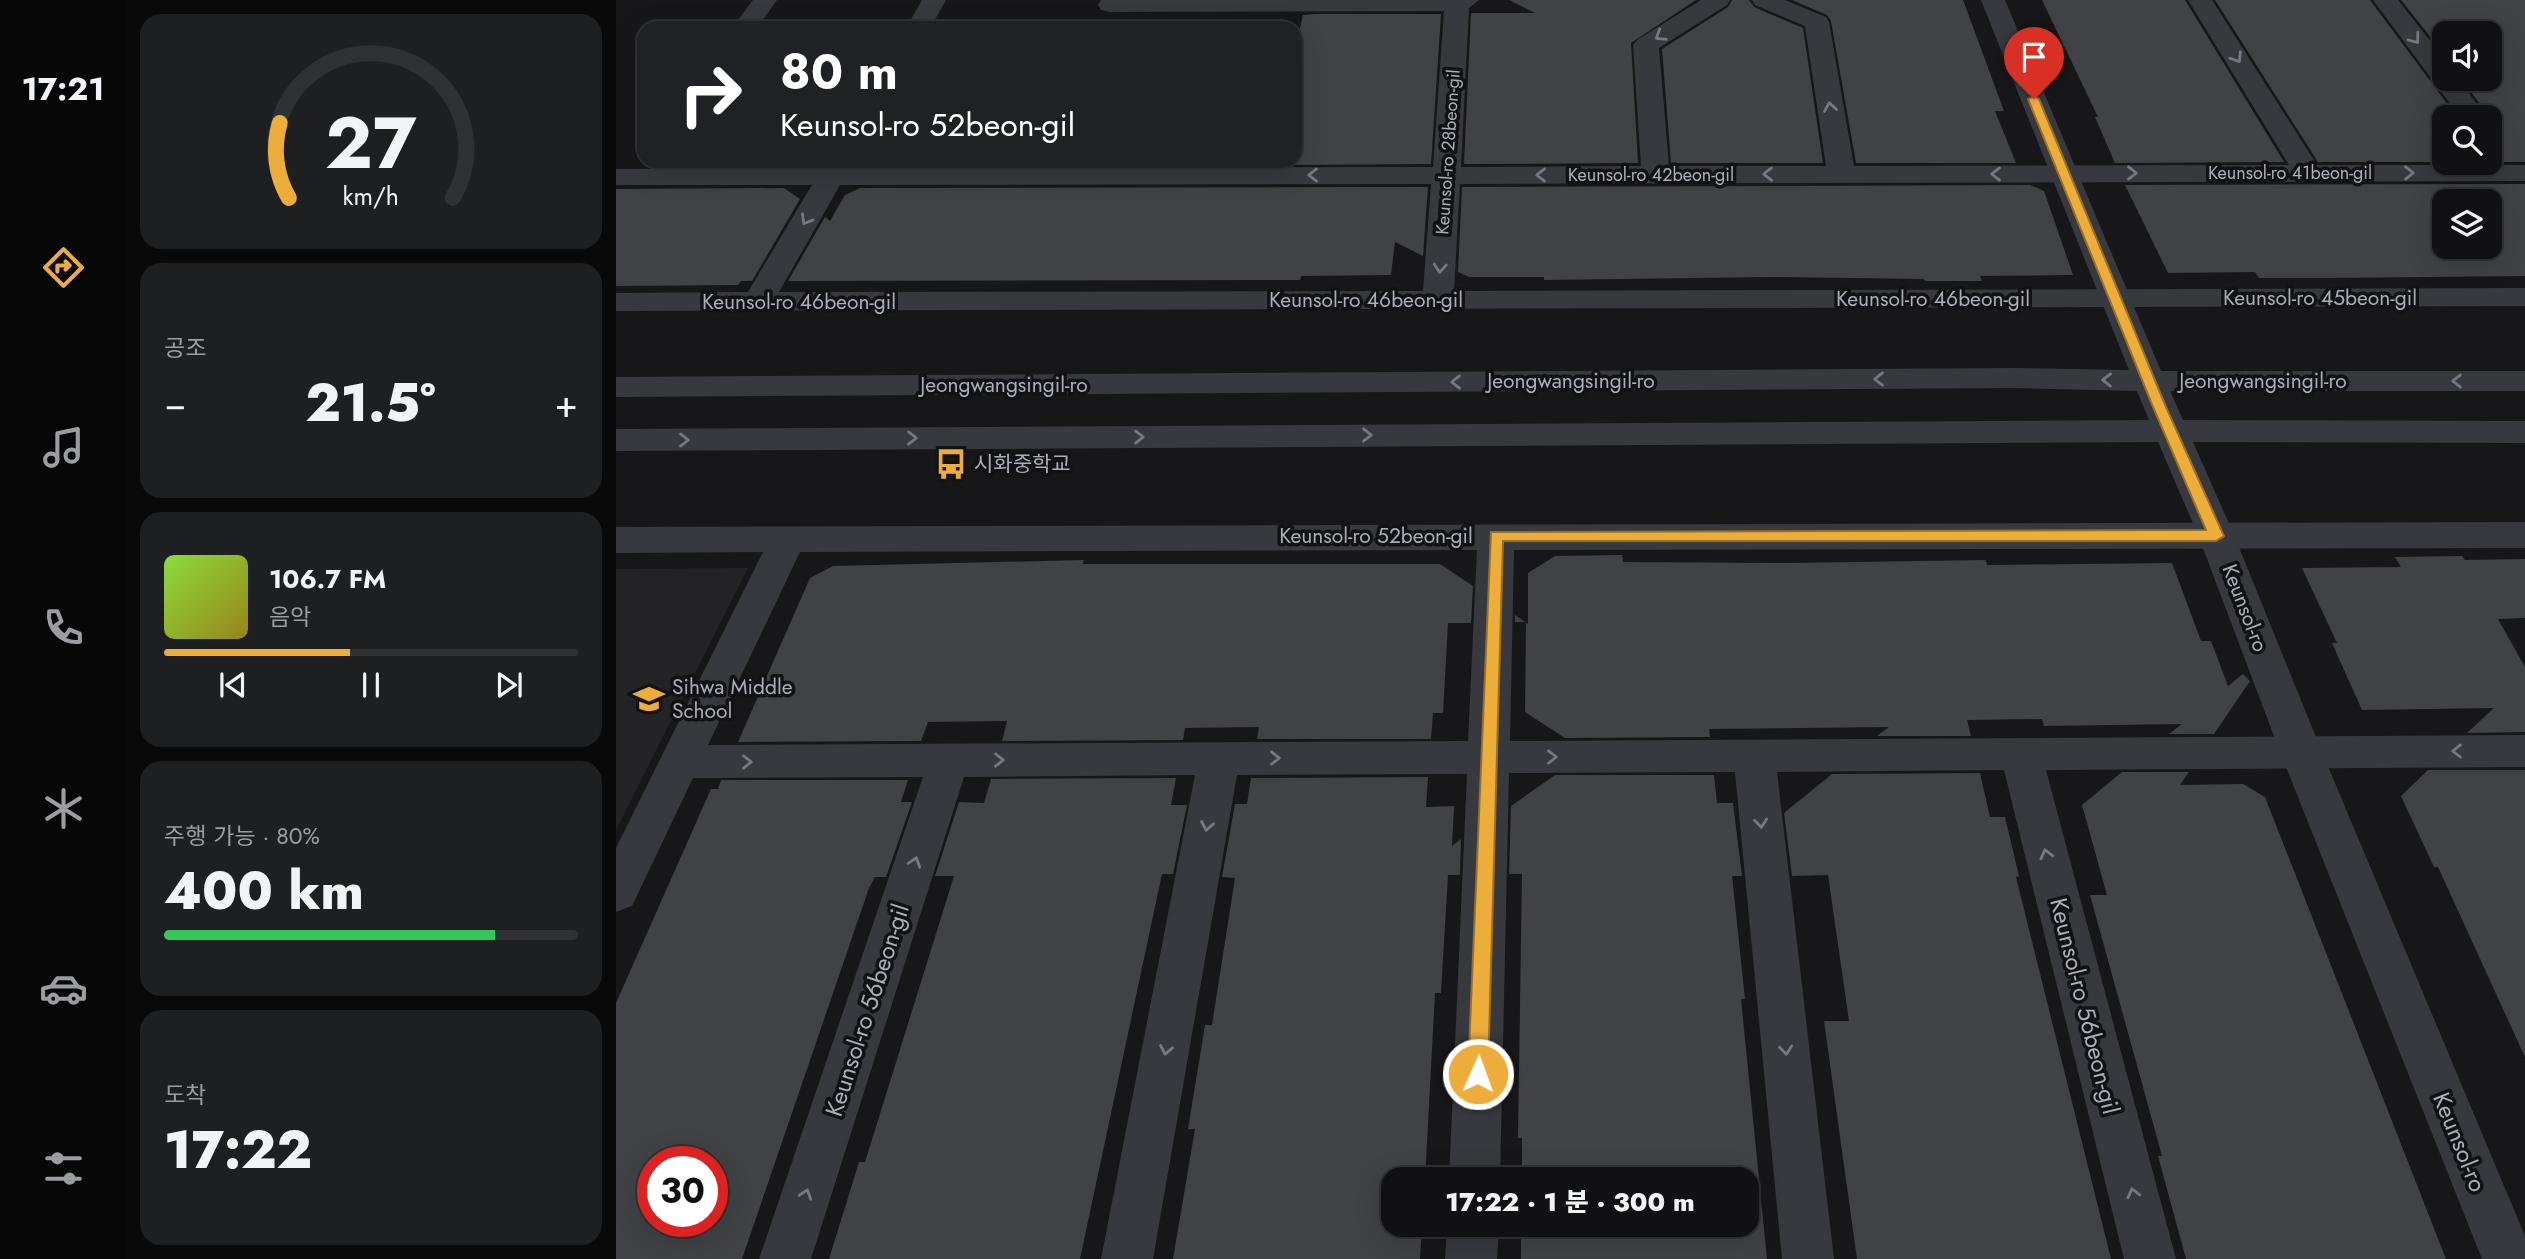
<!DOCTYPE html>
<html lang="ko">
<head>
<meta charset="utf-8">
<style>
  body { margin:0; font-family:Jost,"Noto Sans KR",sans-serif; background:#1e1f21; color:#f1f3f6; height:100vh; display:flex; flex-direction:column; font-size:26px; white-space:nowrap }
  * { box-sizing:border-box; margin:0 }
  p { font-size:23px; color:#9c9da0 }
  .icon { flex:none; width:38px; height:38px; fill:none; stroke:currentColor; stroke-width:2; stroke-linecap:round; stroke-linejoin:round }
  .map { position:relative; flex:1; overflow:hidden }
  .drawer { display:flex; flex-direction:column; gap:14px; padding:14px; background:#09090a; width:490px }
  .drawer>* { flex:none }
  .top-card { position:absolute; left:21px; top:21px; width:665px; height:147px; border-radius:21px; box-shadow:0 7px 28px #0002,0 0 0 2px #303133; background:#202124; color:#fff; overflow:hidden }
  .buttons { position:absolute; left:1816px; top:21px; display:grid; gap:14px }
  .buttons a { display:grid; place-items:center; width:70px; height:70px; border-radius:14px; background:#111113; box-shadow:0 7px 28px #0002,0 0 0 2px #303133; font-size:35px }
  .speed { position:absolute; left:21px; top:1146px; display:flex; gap:14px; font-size:35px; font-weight:700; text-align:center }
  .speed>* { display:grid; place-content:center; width:91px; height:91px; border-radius:50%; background:#111113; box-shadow:0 7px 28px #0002,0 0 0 2px #303133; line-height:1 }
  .speed .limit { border:10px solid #d22; background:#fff; color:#111 }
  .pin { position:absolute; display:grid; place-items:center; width:60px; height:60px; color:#fff; margin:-72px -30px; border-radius:50% 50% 50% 0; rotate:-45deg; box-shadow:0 0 7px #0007 }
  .pin .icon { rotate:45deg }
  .me { position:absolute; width:77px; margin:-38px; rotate:2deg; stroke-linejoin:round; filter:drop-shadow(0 0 5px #0008) }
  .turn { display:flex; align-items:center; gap:24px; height:147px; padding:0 28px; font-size:32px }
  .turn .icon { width:91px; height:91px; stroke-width:2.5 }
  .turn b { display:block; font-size:49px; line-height:60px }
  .big { font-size:52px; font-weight:800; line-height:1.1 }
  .drawer .tile { flex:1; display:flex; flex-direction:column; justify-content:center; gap:10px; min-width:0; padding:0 24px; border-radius:21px; background:#1e1f21 }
  .drawer .dial { align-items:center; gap:0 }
  .dial svg { height:182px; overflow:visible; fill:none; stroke:#303133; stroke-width:7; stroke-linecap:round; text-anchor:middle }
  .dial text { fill:#f1f3f6; stroke:none }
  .song { display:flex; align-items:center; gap:21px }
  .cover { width:84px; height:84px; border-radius:10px; background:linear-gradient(135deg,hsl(90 70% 55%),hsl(50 70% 35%)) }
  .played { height:7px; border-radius:4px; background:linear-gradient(90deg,#edad3b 45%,#303133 45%) }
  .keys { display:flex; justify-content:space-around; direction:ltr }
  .heat { display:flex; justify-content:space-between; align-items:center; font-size:38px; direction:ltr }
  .charge { height:10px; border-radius:5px; background:linear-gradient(90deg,#34c759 80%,#303133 0) }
  .trip { position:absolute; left:765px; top:1167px; width:378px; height:70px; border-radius:21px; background:#111113; box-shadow:0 7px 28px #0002,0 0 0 2px #303133; font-weight:800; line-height:70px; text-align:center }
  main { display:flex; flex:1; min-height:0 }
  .tabs { display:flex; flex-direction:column; width:126px; justify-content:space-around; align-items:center; background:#070708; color:#9c9da0 }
  .tabs .icon { width:49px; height:49px }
  .tabs .selected { color:#edad3b }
  .tabs b { font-size:32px; color:#f1f3f6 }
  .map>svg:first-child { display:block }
</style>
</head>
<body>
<main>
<nav class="tabs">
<b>17:21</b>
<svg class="icon selected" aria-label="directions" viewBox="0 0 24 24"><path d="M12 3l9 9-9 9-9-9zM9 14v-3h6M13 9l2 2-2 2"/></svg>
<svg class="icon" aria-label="music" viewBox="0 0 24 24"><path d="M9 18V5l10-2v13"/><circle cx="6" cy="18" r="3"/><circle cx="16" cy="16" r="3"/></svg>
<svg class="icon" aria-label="phone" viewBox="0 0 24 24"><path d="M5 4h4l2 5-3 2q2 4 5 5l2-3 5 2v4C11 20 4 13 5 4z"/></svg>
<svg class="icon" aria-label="climate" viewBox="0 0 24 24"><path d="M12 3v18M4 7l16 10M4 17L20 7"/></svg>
<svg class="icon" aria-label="car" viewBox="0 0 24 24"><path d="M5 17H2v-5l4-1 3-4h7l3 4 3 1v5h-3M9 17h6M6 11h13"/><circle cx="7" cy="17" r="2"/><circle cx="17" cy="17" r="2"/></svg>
<svg class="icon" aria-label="filters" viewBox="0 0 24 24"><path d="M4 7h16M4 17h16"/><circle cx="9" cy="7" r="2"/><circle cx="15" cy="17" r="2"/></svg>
</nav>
<section class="drawer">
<div class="tile dial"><svg viewBox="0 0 100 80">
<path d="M14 69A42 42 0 1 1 86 69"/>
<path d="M14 69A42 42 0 0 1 10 36" stroke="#edad3b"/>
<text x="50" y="56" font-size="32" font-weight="700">27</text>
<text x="50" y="72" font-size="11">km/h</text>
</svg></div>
<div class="tile"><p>공조</p>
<div class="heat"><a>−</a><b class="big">21.5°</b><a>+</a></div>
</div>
<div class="tile">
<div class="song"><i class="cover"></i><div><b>106.7 FM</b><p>음악</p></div></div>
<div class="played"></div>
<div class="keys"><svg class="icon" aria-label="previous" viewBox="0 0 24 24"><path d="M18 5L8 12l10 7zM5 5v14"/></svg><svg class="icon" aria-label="pause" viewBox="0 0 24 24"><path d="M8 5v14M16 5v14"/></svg><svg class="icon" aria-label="next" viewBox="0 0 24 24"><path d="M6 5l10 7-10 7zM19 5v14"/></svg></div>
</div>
<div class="tile"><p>주행 가능 · 80%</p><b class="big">400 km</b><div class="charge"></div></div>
<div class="tile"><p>도착</p><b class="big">17:22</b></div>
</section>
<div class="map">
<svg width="1909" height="1259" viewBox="0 0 1909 1259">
  <rect width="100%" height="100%" fill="#171719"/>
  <path fill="#232326" d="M132 568 0 830V569Z"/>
  <g fill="#414246" fill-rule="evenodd">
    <path d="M893 0H1080L1015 43 1022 163 848 164 855 13H919Z"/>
    <path d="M1116 0H1133L1138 7 1187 28 1207 163H1055L1046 49 1112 7Z"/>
    <path d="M1176 0H1347L1388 111H1379L1400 163H1240L1215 21 1211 15Z"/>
    <path d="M1426 0H1569L1668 162 1499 163 1479 117H1482Z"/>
    <path d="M1599 0H1754L1841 117H1829V162H1702Z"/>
    <path d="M1785 0H1909V162H1874V117L1845 79H1874V33H1829V55Z"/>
    <path d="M699 14H825L815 164 679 165V49L687 15Z"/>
    <path d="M1909 184V276L1712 278H1643L1639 272 1552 273 1509 185ZM1829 201H1874V247H1829Z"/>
    <path d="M1414 185 1428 191 1457 275 1364 276 1366 281H1309L1308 279 1155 277 928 280V277H853L842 272 846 187Z"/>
    <path d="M812 187 807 256 779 242 775 275 685 276 684 280 172 281 209 217 214 221 229 195 244 188Z"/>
    <path d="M168 188 184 199 136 281H125L122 285 0 286V189Z"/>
    <path d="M1006 555 1007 562 1170 563 1370 560 1371 565 1556 563 1585 641H1595L1612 686 1627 674 1634 681 1598 734H1553L1566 724 1428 726 1426 719 1351 720 1355 736H1261L1273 727 1093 729 1094 737 949 738 909 712 910 622H899V615L912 624V573L939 556Z"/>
    <path d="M1846 556 1849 560 1909 559V618L1882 619 1909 667V732L1851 733 1878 708 1746 710 1716 643H1721L1686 568 1785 567 1779 557Z"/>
    <path d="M468 560 467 564H824L857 586 855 623H832L827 713H817L815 739H641L643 727 569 728 567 740 386 741 391 721 312 722 305 741 122 742 194 578 217 566Z"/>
    <path d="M1812 770H1909V1057L1822 867H1818L1785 796Z"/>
    <path d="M1506 772H1573L1564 785 1627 784 1649 797 1830 1259H1570L1542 1156H1546L1474 895H1491L1466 805Z"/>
    <path d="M1364 773 1374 817H1389L1403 876 1400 877 1495 1259H1241L1208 1021H1233L1212 875 1176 876 1168 813 1216 774Z"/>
    <path d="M939 775H1098L1101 803H1117L1126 876H1116L1129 999H1125L1151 1259H905V1225H1130V1180H906V1138H902L906 874H893L895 806Z"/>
    <path d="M812 777 810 807 838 806 836 846 845 839 844 875H832L825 993H819L809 1180H777V1225H806L804 1259H557L579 1129H572L589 1025H596L619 878 606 877 619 804H631L635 778Z"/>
    <path d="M560 778 555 805H571L557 874H546L464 1259H213L243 1162H249L338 876H319L343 802 368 803 375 779Z"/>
    <path d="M105 780H292L285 802H296L270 877H259L253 888 126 1259H0V1003L95 789H102ZM37 1162H96V1222H37Z"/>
  </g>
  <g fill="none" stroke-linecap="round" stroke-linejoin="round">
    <g fill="#38393e" fill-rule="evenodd">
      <path d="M137 0H161L141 28H116Z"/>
      <path d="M306 0H330L314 28H290Z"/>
      <path d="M485 0H863L853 8 845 167 1025 166 1017 45 1021 40 1085 0H1114L1111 5 1043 48 1053 166H1210L1189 26 1139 5 1136 0H1169L1210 17 1213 22 1238 166 1673 165 1572 0H1596L1701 165H1909V181L844 184 838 291 1909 288V306L0 311V293L132 292 196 185H0V169L206 168 210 161H238L234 168 817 167 828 11 494 12 485 10 482 5ZM815 184 807 291 163 292 224 185Z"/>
      <path d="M1757 0H1782L1829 60V79H1842L1871 117H1844Z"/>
      <path d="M1909 522V548L898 550 894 741 1909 735V767L1430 770 1560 1259H1508L1388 770 1161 772 1218 1259H1166L1119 772 893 773 884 1180H833L851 774 621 775 537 1259H485L579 775 348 777 195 1259H143L307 777 77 778 16 906 0 912V848L147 552 0 553V527ZM861 550 852 741 92 745 184 552Z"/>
      <path d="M831 1225H883L881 1259H829Z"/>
    </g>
    <path fill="#38393e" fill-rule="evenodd" d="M1365 0H1389L1545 371H1909V391H1554L1567 420 1909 421V443L1577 442 1618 535 1706 752 1909 1236V1259H1866L1664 752 1582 535 1542 442 0 451V429L1533 420 1521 391 1399 388 0 397V377L1399 368 1513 370Z"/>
  </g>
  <defs><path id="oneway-chevron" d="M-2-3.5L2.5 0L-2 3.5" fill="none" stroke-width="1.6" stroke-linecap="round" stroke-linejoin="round" transform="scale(1.75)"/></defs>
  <g stroke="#777981">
    <use href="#oneway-chevron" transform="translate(1044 36) rotate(148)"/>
    <use href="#oneway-chevron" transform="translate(1799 39) rotate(53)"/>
    <use href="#oneway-chevron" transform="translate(1621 58) rotate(58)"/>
    <use href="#oneway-chevron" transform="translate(1214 107) rotate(-99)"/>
    <use href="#oneway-chevron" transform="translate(1516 173)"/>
    <use href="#oneway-chevron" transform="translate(1793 173)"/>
    <use href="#oneway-chevron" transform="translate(1152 174) rotate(180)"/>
    <use href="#oneway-chevron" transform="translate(1380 174) rotate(180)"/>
    <use href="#oneway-chevron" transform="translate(697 175) rotate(180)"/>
    <use href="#oneway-chevron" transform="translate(925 175) rotate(180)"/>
    <use href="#oneway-chevron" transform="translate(190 220) rotate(120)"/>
    <use href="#oneway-chevron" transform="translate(824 268) rotate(94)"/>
    <use href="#oneway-chevron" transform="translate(1263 379) rotate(180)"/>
    <use href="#oneway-chevron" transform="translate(1491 380) rotate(-179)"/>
    <use href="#oneway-chevron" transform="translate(1841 381) rotate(-180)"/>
    <use href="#oneway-chevron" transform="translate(840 382) rotate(180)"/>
    <use href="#oneway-chevron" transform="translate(751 435)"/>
    <use href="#oneway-chevron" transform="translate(523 437)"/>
    <use href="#oneway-chevron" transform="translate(296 438)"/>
    <use href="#oneway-chevron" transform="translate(68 440)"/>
    <use href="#oneway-chevron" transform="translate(1841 751) rotate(180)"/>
    <use href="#oneway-chevron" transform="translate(936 757)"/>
    <use href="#oneway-chevron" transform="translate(659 758)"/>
    <use href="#oneway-chevron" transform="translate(383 760)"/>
    <use href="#oneway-chevron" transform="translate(131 762)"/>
    <use href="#oneway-chevron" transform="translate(1145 823) rotate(84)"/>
    <use href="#oneway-chevron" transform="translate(591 826) rotate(100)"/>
    <use href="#oneway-chevron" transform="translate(1430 854) rotate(-104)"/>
    <use href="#oneway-chevron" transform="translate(299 862) rotate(-72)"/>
    <use href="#oneway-chevron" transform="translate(550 1050) rotate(100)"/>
    <use href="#oneway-chevron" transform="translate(1170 1050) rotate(84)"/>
    <use href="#oneway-chevron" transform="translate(1517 1193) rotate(-104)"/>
    <use href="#oneway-chevron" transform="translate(190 1194) rotate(-72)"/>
  </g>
  <path fill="#edad3b" stroke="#9a7026" stroke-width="2" d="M1418 96 1423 99 1550 407 1608 536 1600 541H887L872 1074 869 1081 862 1083 855 1081 852 1074 875 532 1590 530 1537 407 1412 99Z"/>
  <defs>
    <symbol id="bus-bare" viewBox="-9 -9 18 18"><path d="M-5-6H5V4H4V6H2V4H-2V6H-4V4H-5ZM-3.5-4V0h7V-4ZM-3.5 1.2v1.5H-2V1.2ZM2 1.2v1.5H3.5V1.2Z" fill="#edad3b" stroke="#121214" stroke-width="2.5" paint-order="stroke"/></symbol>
    <symbol id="school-bare" viewBox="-9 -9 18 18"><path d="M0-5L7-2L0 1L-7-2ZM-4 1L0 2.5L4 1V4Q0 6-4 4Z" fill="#edad3b" stroke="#121214" stroke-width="2.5" paint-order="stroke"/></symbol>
  </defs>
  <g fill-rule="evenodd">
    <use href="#bus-bare" x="313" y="442" width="44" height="44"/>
    <use href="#school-bare" x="11" y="677" width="44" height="44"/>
  </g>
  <g text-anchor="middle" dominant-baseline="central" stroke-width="7" stroke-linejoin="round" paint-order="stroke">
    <g font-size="18" fill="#aaaeb8" stroke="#121214">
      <text transform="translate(832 152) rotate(-86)">Keunsol-ro 28beon-gil</text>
      <text x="1674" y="173">Keunsol-ro 41beon-gil</text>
      <text x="1035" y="175">Keunsol-ro 42beon-gil</text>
    </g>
    <g font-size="21" fill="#aaaeb8" stroke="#121214">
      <text x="1704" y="298">Keunsol-ro 45beon-gil</text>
      <text x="1317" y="299">Keunsol-ro 46beon-gil</text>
      <text x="750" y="300">Keunsol-ro 46beon-gil</text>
      <text x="183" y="302">Keunsol-ro 46beon-gil</text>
      <text x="955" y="381">Jeongwangsingil-ro</text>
      <text x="1647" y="381">Jeongwangsingil-ro</text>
      <text x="388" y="385">Jeongwangsingil-ro</text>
      <text x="760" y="536">Keunsol-ro 52beon-gil</text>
      <text transform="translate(1629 608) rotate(69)">Keunsol-ro</text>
    </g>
    <g font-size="21" fill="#aaaeb8" stroke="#121214" text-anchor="start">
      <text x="358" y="464">시화중학교</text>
      <text x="56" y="687">Sihwa Middle<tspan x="56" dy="24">School</tspan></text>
    </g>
    <g font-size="24" fill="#aaaeb8" stroke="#121214">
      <text transform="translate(1469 1006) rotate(76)">Keunsol-ro 56beon-gil</text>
      <text transform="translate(251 1010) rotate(-72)">Keunsol-ro 56beon-gil</text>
      <text transform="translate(1844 1142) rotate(68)">Keunsol-ro</text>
    </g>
  </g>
</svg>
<div class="buttons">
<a><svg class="icon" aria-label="sound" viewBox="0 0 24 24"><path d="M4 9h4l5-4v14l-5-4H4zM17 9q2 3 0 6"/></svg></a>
<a><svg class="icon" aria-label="search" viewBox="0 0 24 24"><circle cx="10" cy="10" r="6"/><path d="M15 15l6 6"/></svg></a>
<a><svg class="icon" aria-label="layers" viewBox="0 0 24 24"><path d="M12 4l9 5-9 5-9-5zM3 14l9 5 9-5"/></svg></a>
</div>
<div class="speed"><div class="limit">30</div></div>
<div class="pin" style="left:1418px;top:99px;background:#d93025"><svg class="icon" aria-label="arrive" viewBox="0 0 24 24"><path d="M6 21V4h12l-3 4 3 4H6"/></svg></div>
<svg class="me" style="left:862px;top:1074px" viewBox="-20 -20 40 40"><circle r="17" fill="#edad3b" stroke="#fff" stroke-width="3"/><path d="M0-11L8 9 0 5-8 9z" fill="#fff"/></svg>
<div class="trip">17:22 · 1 분 · 300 m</div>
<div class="top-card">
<div class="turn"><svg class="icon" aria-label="right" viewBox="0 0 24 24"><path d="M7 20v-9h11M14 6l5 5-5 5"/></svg><div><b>80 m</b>Keunsol-ro 52beon-gil</div></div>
</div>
</div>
</main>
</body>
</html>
